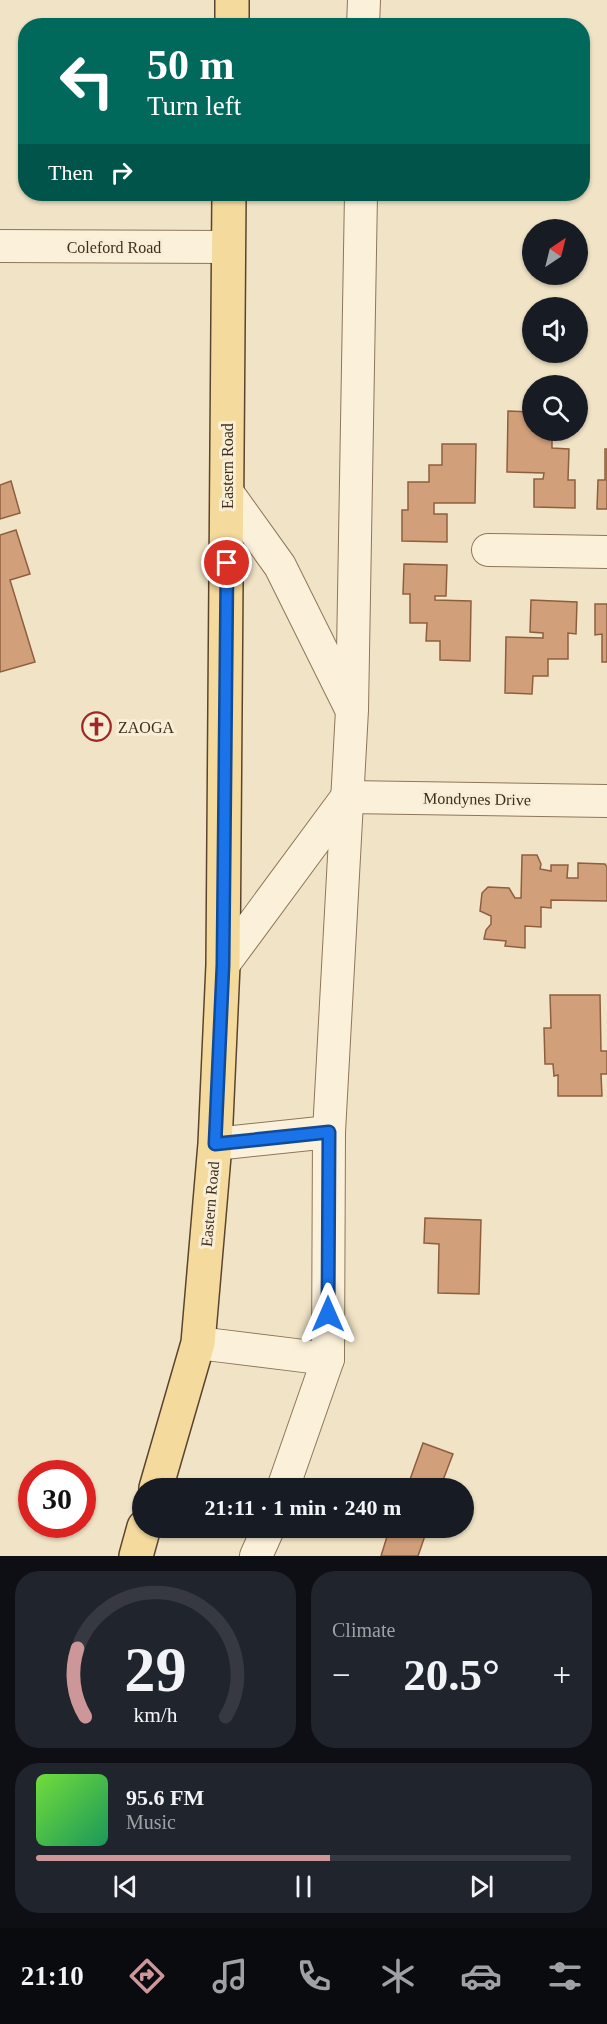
<!DOCTYPE html>
<html lang="en">
<head>
<meta charset="utf-8">
<style>
  body { margin:0; font-family:Georgia,serif; background:#20242c; color:#f1f3f6; height:100vh; display:flex; flex-direction:column; font-size:22px; white-space:nowrap }
  * { box-sizing:border-box; margin:0 }
  p { font-size:20px; color:#9ea1a6 }
  .icon { flex:none; width:33px; height:33px; fill:none; stroke:currentColor; stroke-width:2; stroke-linecap:round; stroke-linejoin:round }
  .map { position:relative; height:1556px; overflow:hidden }
  .details { display:flex; flex-direction:column; gap:15px; padding:15px; background:#0d0f14; flex:1 }
  .details>* { flex:none }
  .top-card { position:absolute; left:18px; top:18px; width:572px; height:183px; border-radius:24px; box-shadow:0 2px 4px #0004; background:#00695c; color:#fff; overflow:hidden }
  .needle { width:39px; rotate:35deg }
  .buttons { position:absolute; left:522px; top:219px; display:grid; gap:12px }
  .buttons a { display:grid; place-items:center; width:66px; height:66px; border-radius:50%; background:#171b24; box-shadow:0 2px 4px #0004; font-size:30px }
  .speed { position:absolute; left:18px; top:1460px; display:flex; gap:12px; font-size:30px; font-weight:700; text-align:center }
  .speed>* { display:grid; place-content:center; width:78px; height:78px; border-radius:50%; background:#171b24; box-shadow:0 2px 4px #0004; line-height:1 }
  .speed .limit { border:9px solid #d22; background:#fff; color:#111 }
  .pin { position:absolute; display:grid; place-items:center; width:51px; height:51px; color:#fff; margin:-26px; border:3px solid #fff; border-radius:50%; box-shadow:0 2px 6px #0007 }
  .me { position:absolute; width:66px; margin:-33px; rotate:0deg; stroke-linejoin:round; filter:drop-shadow(0 0 4px #0008) }
  .turn { display:flex; align-items:center; gap:21px; height:126px; padding:0 30px; font-size:27px }
  .turn .icon { width:78px; height:78px; stroke-width:2.5 }
  .turn b { display:block; font-size:42px; line-height:51px }
  .then { display:flex; align-items:center; height:57px; padding:0 30px; background:#0003; gap:12px; font-size:22px }
  .big { font-size:45px; font-weight:700; line-height:1.1 }
  .details .tile { flex:1; display:flex; flex-direction:column; justify-content:center; gap:9px; min-width:0; padding:0 21px; border-radius:24px; background:#20242c }
  .details .dial { align-items:center; gap:0 }
  .dial svg { height:156px; overflow:visible; fill:none; stroke:#363941; stroke-width:7; stroke-linecap:round; text-anchor:middle }
  .dial text { fill:#f1f3f6; stroke:none }
  .song { display:flex; align-items:center; gap:18px }
  .cover { width:72px; height:72px; border-radius:9px; background:linear-gradient(135deg,hsl(100 70% 55%),hsl(150 70% 35%)) }
  .played { height:6px; border-radius:3px; background:linear-gradient(90deg,#cd9799 55%,#363941 55%) }
  .keys { display:flex; justify-content:space-around; direction:ltr }
  .heat { display:flex; justify-content:space-between; align-items:center; font-size:33px; direction:ltr }
  .details .tiles { flex:1; display:grid; gap:15px; grid-template-columns:1fr 1fr }
  .tile:last-child { grid-column:span 2 }
  .trip { position:absolute; left:132px; top:1478px; width:342px; height:60px; border-radius:30px; background:#171b24; box-shadow:0 2px 4px #0004; font-weight:700; line-height:60px; text-align:center }
  .tab-bar { display:flex; height:96px; justify-content:space-around; align-items:center; background:#090b0e; color:#9ea1a6 }
  .tab-bar .icon { width:42px; height:42px }
  .tab-bar .on { color:#cd9799 }
  .tab-bar b { font-size:27px; color:#f1f3f6 }
  .map>svg:first-child { display:block }
</style>
</head>
<body>
<div class="map">
<svg width="607" height="1556" viewBox="0 0 607 1556">
  <rect width="100%" height="100%" fill="#f1e4c6"/>
  <g fill="#d19f7a" stroke="#8e5f3f" stroke-width="1.5">
    <path d="M508 411 532 412V430H552V448L569 449 568 480H575V508L534 507V479H543L544 473 507 472Z"/>
    <path d="M442 444H476L475 503H434V514H447V542L402 541V510H408V482H429V465H442Z"/>
    <path d="M605 449H607V509H597L598 480H605Z"/>
    <path d="M11 481 20 513 0 519V485Z"/>
    <path d="M16 530 30 574 10 580 35 662 0 672V535Z"/>
    <path d="M404 564 447 565 446 596H435V600L471 601 470 661 440 660V641H426L427 623H410V594H403Z"/>
    <path d="M531 600 577 602 576 634 568 633V659H548V676H533L532 694 505 693 506 637 543 638V633L530 632Z"/>
    <path d="M595 604H607V662H602V634L595 635Z"/>
    <path d="M522 855H537L541 864 540 869 551 871V865H568L567 878H578V863L605 864 607 867V901L551 900V908L541 907V927L525 926V948L505 946 506 941 484 939 486 930 491 924V916L480 911 482 893 488 887 509 888 515 898H521Z"/>
    <path d="M550 995H600L601 1051H607V1074H601L602 1096H558V1075L554 1076 553 1064H545L544 1028H551Z"/>
    <path d="M425 1218 481 1220 479 1294 438 1293 439 1244 424 1243Z"/>
    <path d="M423 1443 453 1454 440 1488H418L408 1485Z"/>
    <path d="M390 1527H428L418 1556H381Z"/>
  </g>
  <g fill="none" stroke-linecap="round" stroke-linejoin="round">
    <defs>
      <g id="minor">
        <path d="M363 26 364 0"/>
        <path d="M0 246 229 247"/>
        <path d="M227 492 280 566 350 707"/>
        <path d="M488 550 607 552"/>
        <path d="M223 965 347 797 607 801"/>
        <path d="M215 1144 329 1132"/>
        <path d="M198 1343 328 1359"/>
        <path d="M283 1488 328 1359 329 1132 352 710 361 194"/>
        <path d="M256 1556 269 1527"/>
      </g>
      <g id="major">
        <path d="M232 26V0"/>
        <path d="M156 1488 198 1343 215 1144 223 965 229 194"/>
        <path d="M136 1556 144 1527"/>
      </g>
    </defs>
    <use href="#minor" stroke="#8e765a" stroke-width="34"/>
    <use href="#major" stroke="#5b442f" stroke-width="36"/>
    <use href="#minor" stroke="#fbf1da" stroke-width="32"/>
    <use href="#major" stroke="#f5da9d" stroke-width="33"/>
  </g>
  <g fill="none" stroke-linecap="round" stroke-linejoin="round">
    <defs>
      <path id="route" d="M227 563 223 965 215 1144 329 1132 328 1314"/>
    </defs>
    <use href="#route" stroke="#114b97" stroke-width="15"/>
    <use href="#route" stroke="#1a73e8" stroke-width="10"/>
  </g>
  <defs>
    <symbol id="church-ring" viewBox="-11 -11 22 22"><circle r="9.5" fill="#f8eed6" stroke="#a02727" stroke-width="1.5"/><path d="M-1.2-6h2.4v3.5h3.3v2.4h-3.3V6h-2.4V-.1h-3.3v-2.4h3.3Z" fill="#a02727"/></symbol>
  </defs>
  <g fill-rule="evenodd">
    <use href="#church-ring" x="80" y="710" width="33" height="33"/>
  </g>
  <g text-anchor="middle" dominant-baseline="central" stroke-width="6" stroke-linejoin="round" paint-order="stroke">
    <g font-size="16" fill="#3d2e1f" stroke="#f8eed6">
      <text x="114" y="247">Coleford Road</text>
      <text transform="translate(227 466) rotate(-90)">Eastern Road</text>
      <text transform="translate(477 799) rotate(1)">Mondynes Drive</text>
      <text transform="translate(210 1204) rotate(-85)">Eastern Road</text>
    </g>
    <g font-size="16" fill="#3d2e1f" stroke="#f8eed6" text-anchor="start">
      <text x="118" y="727">ZAOGA</text>
    </g>
  </g>
</svg>
<div class="buttons">
<a><svg class="needle" viewBox="-14 -14 28 28"><path d="M0-13l5 13h-10z" fill="#e53935"/><path d="M0 13l5-13h-10z" fill="#9ea1a6"/></svg></a>
<a><svg class="icon" aria-label="sound" viewBox="0 0 24 24"><path d="M4 9h4l5-4v14l-5-4H4zM17 9q2 3 0 6"/></svg></a>
<a><svg class="icon" aria-label="search" viewBox="0 0 24 24"><circle cx="10" cy="10" r="6"/><path d="M15 15l6 6"/></svg></a>
</div>
<div class="speed"><div class="limit">30</div></div>
<div class="pin" style="left:227px;top:563px;background:#d93025"><svg class="icon" aria-label="arrive" viewBox="0 0 24 24"><path d="M6 21V4h12l-3 4 3 4H6"/></svg></div>
<svg class="me" style="left:328px;top:1314px" viewBox="-20 -20 40 40"><path d="M0-17L14 15 0 8-14 15z" fill="#1a73e8" stroke="#fff" stroke-width="4"/></svg>
<div class="trip">21:11 · 1 min · 240 m</div>
<div class="top-card">
<div class="turn"><svg class="icon" aria-label="left" viewBox="0 0 24 24"><path d="M17 20v-9H6M10 6l-5 5 5 5"/></svg><div><b>50 m</b>Turn left</div></div>
<div class="then">Then<svg class="icon" aria-label="right" viewBox="0 0 24 24"><path d="M7 20v-9h11M14 6l5 5-5 5"/></svg></div>
</div>
</div>
<section class="details">
<div class="tiles">
<div class="tile dial"><svg viewBox="0 0 100 80">
<path d="M14 69A42 42 0 1 1 86 69"/>
<path d="M14 69A42 42 0 0 1 10 34" stroke="#cd9799"/>
<text x="50" y="56" font-size="32" font-weight="700">29</text>
<text x="50" y="72" font-size="11">km/h</text>
</svg></div>
<div class="tile"><p>Climate</p>
<div class="heat"><a>−</a><b class="big">20.5°</b><a>+</a></div>
</div>
<div class="tile">
<div class="song"><i class="cover"></i><div><b>95.6 FM</b><p>Music</p></div></div>
<div class="played"></div>
<div class="keys"><svg class="icon" aria-label="previous" viewBox="0 0 24 24"><path d="M18 5L8 12l10 7zM5 5v14"/></svg><svg class="icon" aria-label="pause" viewBox="0 0 24 24"><path d="M8 5v14M16 5v14"/></svg><svg class="icon" aria-label="next" viewBox="0 0 24 24"><path d="M6 5l10 7-10 7zM19 5v14"/></svg></div>
</div>
</div>
</section>
<nav class="tab-bar">
<b>21:10</b>
<svg class="icon on" aria-label="directions" viewBox="0 0 24 24"><path d="M12 3l9 9-9 9-9-9zM9 14v-3h6M13 9l2 2-2 2"/></svg>
<svg class="icon" aria-label="music" viewBox="0 0 24 24"><path d="M9 18V5l10-2v13"/><circle cx="6" cy="18" r="3"/><circle cx="16" cy="16" r="3"/></svg>
<svg class="icon" aria-label="phone" viewBox="0 0 24 24"><path d="M5 4h4l2 5-3 2q2 4 5 5l2-3 5 2v4C11 20 4 13 5 4z"/></svg>
<svg class="icon" aria-label="climate" viewBox="0 0 24 24"><path d="M12 3v18M4 7l16 10M4 17L20 7"/></svg>
<svg class="icon" aria-label="car" viewBox="0 0 24 24"><path d="M5 17H2v-5l4-1 3-4h7l3 4 3 1v5h-3M9 17h6M6 11h13"/><circle cx="7" cy="17" r="2"/><circle cx="17" cy="17" r="2"/></svg>
<svg class="icon" aria-label="filters" viewBox="0 0 24 24"><path d="M4 7h16M4 17h16"/><circle cx="9" cy="7" r="2"/><circle cx="15" cy="17" r="2"/></svg>
</nav>
</body>
</html>
